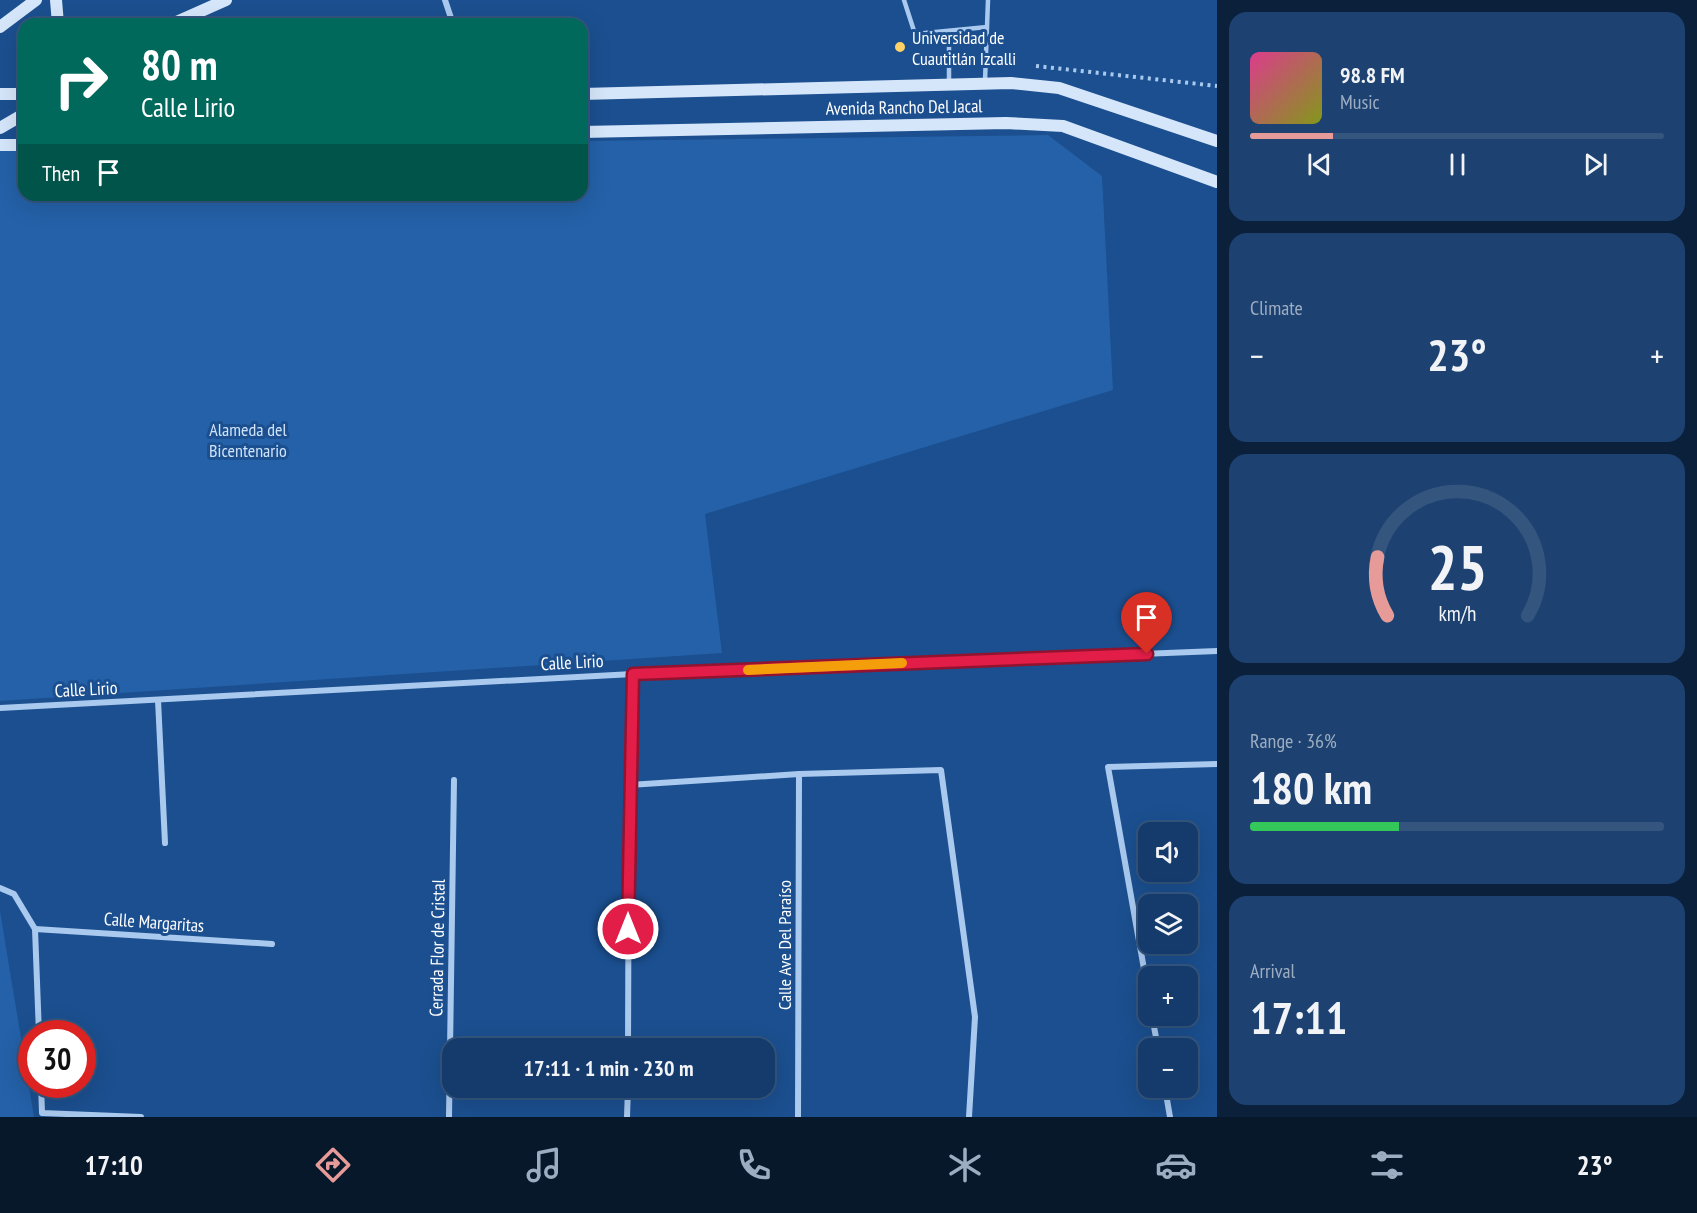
<!DOCTYPE html>
<html lang="en">
<head>
<meta charset="utf-8">
<style>
  body { margin:0; font-family:"PT Sans Narrow",sans-serif; background:#1d4271; color:#f1f3f6; height:100vh; display:flex; flex-direction:column; font-size:22px; white-space:nowrap }
  * { box-sizing:border-box; margin:0 }
  p { font-size:20px; color:#9dadc1 }
  .icon { flex:none; width:33px; height:33px; fill:none; stroke:currentColor; stroke-width:2; stroke-linecap:round; stroke-linejoin:round }
  .map { position:relative; flex:1; overflow:hidden }
  .drawer { display:flex; flex-direction:column; gap:12px; padding:12px; background:#0b203b; width:480px }
  .drawer>* { flex:none }
  .banner { position:absolute; left:18px; top:18px; width:570px; height:183px; border-radius:18px; box-shadow:0 6px 24px #0002,0 0 0 2px #33557e; background:#00695c; color:#fff; overflow:hidden }
  .controls { position:absolute; left:1138px; top:822px; display:grid; gap:12px }
  .controls a { display:grid; place-items:center; width:60px; height:60px; border-radius:12px; background:#143b6b; box-shadow:0 6px 24px #0002,0 0 0 2px #33557e; font-size:30px }
  .speed { position:absolute; left:18px; top:1020px; display:flex; gap:12px; font-size:30px; font-weight:700; text-align:center }
  .speed>* { display:grid; place-content:center; width:78px; height:78px; border-radius:50%; background:#143b6b; box-shadow:0 6px 24px #0002,0 0 0 2px #33557e; line-height:1 }
  .speed .limit { border:9px solid #d22; background:#fff; color:#111 }
  .pin { position:absolute; display:grid; place-items:center; width:51px; height:51px; color:#fff; margin:-62px -26px; border-radius:50% 50% 50% 0; rotate:-45deg; box-shadow:0 0 6px #0007 }
  .pin .icon { rotate:45deg }
  .me { position:absolute; width:66px; margin:-33px; rotate:0deg; stroke-linejoin:round; filter:drop-shadow(0 0 4px #0008) }
  .turn { display:flex; align-items:center; gap:21px; height:126px; padding:0 24px; font-size:27px }
  .turn .icon { width:78px; height:78px; stroke-width:2.5 }
  .turn b { display:block; font-size:42px; line-height:51px }
  .then { display:flex; align-items:center; height:57px; padding:0 24px; background:#0003; gap:12px; font-size:22px }
  .big { font-size:45px; font-weight:800; line-height:1.1 }
  .drawer .widget { flex:1; display:flex; flex-direction:column; justify-content:center; gap:9px; min-width:0; padding:0 21px; border-radius:18px; background:#1d4271 }
  .drawer .dial { align-items:center; gap:0 }
  .dial svg { height:156px; overflow:visible; fill:none; stroke:#33557e; stroke-width:7; stroke-linecap:round; text-anchor:middle }
  .dial text { fill:#f1f3f6; stroke:none }
  .song { display:flex; align-items:center; gap:18px }
  .cover { width:72px; height:72px; border-radius:9px; background:linear-gradient(135deg,hsl(330 70% 55%),hsl(70 70% 35%)) }
  .played { height:6px; border-radius:3px; background:linear-gradient(90deg,#e69b98 20%,#33557e 20%) }
  .keys { display:flex; justify-content:space-around; direction:ltr }
  .heat { display:flex; justify-content:space-between; align-items:center; font-size:33px; direction:ltr }
  .charge { height:9px; border-radius:4px; background:linear-gradient(90deg,#34c759 36%,#33557e 0) }
  .trip { position:absolute; left:442px; top:1038px; width:333px; height:60px; border-radius:18px; background:#143b6b; box-shadow:0 6px 24px #0002,0 0 0 2px #33557e; font-weight:800; line-height:60px; text-align:center }
  .dock { display:flex; height:96px; justify-content:space-around; align-items:center; background:#08182b; color:#9dadc1 }
  .dock .icon { width:42px; height:42px }
  .dock .active { color:#e69b98 }
  .dock b { font-size:27px; color:#f1f3f6 }
  main { display:flex; flex:1; min-height:0 }
  .map>svg:first-child { display:block }
</style>
</head>
<body>
<main>
<div class="map">
<svg width="1217" height="1117" viewBox="0 0 1217 1117">
  <rect width="100%" height="100%" fill="#1b4f8f"/>
  <g fill="#2461a8">
    <path d="M1048 135 1102 176 1113 390 705 514 722 653 0 701V149H24V195H582V141Z"/>
    <path d="M0 911 34 1117H0Z"/>
  </g>
  <g fill="none" stroke-linecap="round" stroke-linejoin="round">
    <path stroke="#a9c9ee" stroke-width="4" stroke-dasharray="3 4.5" stroke-linecap="butt" d="M1036 66 1217 86"/>
    <g stroke="#a9c9ee" stroke-width="4.5">
      <path d="M904 0 915 34 987 27 988 0"/>
      <path d="M949 31V82"/>
      <path d="M985 81 987 27"/>
    </g>
    <g stroke="#a9c9ee" stroke-width="6">
      <path d="M445 0 453 24"/>
      <path d="M158 700 165 843"/>
      <path d="M0 708 633 674 1217 651"/>
      <path d="M629 785 799 774 941 770 975 1017 969 1117"/>
      <path d="M0 888 14 894 35 929 39 1034"/>
      <path d="M35 929 272 944"/>
      <path d="M1149 997 1108 767 1217 764"/>
      <path d="M1152 1016 1158 1048"/>
      <path d="M628 1048 629 785 633 674"/>
      <path d="M41 1084 42 1113 141 1117"/>
      <path d="M1165 1088 1170 1117"/>
      <path d="M449 1117 454 780"/>
      <path d="M627 1117 628 1088"/>
      <path d="M798 1117 799 774"/>
    </g>
    <g stroke="#d6e6fa" stroke-width="12">
      <path d="M56 0 58 24"/>
      <path d="M172 24 226 0"/>
      <path d="M0 27 36 0"/>
      <path d="M0 94H24"/>
      <path d="M582 94 1011 83 1059 88 1217 141"/>
      <path d="M0 128 24 114"/>
      <path d="M582 132 1006 123 1063 126 1217 182"/>
      <path d="M0 145H24"/>
    </g>
  </g>
  <g fill="none" stroke-linecap="round" stroke-linejoin="round">
    <defs>
      <path id="route" d="M628 929 633 674 1147 654"/>
    </defs>
    <use href="#route" stroke="#92132f" stroke-width="15"/>
    <use href="#route" stroke="#e11d48" stroke-width="10"/>
    <path stroke="#f59e0b" stroke-width="10" d="M748 670 902 663"/>
  </g>
  <circle fill="#ffd166" stroke="#1b4f8f" stroke-width="2" cx="900" cy="47" r="6"/>
  <g text-anchor="middle" dominant-baseline="central" stroke-width="6" stroke-linejoin="round" paint-order="stroke">
    <g font-size="18" fill="#fff" stroke="#1b4f8f" text-anchor="start">
      <text x="912" y="37">Universidad de<tspan x="912" dy="21">Cuautitlán Izcalli</tspan></text>
    </g>
    <g font-size="18" fill="#fff" stroke="#1b4f8f">
      <text transform="translate(904 107) rotate(-1)">Avenida Rancho Del Jacal</text>
      <text transform="translate(572 662) rotate(-3)">Calle Lirio</text>
      <text transform="translate(86 689) rotate(-3)">Calle Lirio</text>
      <text transform="translate(154 922) rotate(4)">Calle Margaritas</text>
      <text transform="translate(784 945) rotate(-90)">Calle Ave Del Paraíso</text>
      <text transform="translate(437 948) rotate(-89)">Cerrada Flor de Cristal</text>
    </g>
    <g font-size="18" fill="#cfe3fa" stroke="#1b4f8f">
      <text x="248" y="429">Alameda del<tspan x="248" dy="21">Bicentenario</tspan></text>
    </g>
  </g>
</svg>
<div class="controls">
<a><svg class="icon" aria-label="sound" viewBox="0 0 24 24"><path d="M4 9h4l5-4v14l-5-4H4zM17 9q2 3 0 6"/></svg></a>
<a><svg class="icon" aria-label="layers" viewBox="0 0 24 24"><path d="M12 4l9 5-9 5-9-5zM3 14l9 5 9-5"/></svg></a>
<a>+</a>
<a>−</a>
</div>
<div class="speed"><div class="limit">30</div></div>
<div class="pin" style="left:1147px;top:654px;background:#d93025"><svg class="icon" aria-label="arrive" viewBox="0 0 24 24"><path d="M6 21V4h12l-3 4 3 4H6"/></svg></div>
<svg class="me" style="left:628px;top:929px" viewBox="-20 -20 40 40"><circle r="17" fill="#e11d48" stroke="#fff" stroke-width="3"/><path d="M0-11L8 9 0 5-8 9z" fill="#fff"/></svg>
<div class="trip">17:11 · 1 min · 230 m</div>
<div class="banner">
<div class="turn"><svg class="icon" aria-label="right" viewBox="0 0 24 24"><path d="M7 20v-9h11M14 6l5 5-5 5"/></svg><div><b>80 m</b>Calle Lirio</div></div>
<div class="then">Then<svg class="icon" aria-label="arrive" viewBox="0 0 24 24"><path d="M6 21V4h12l-3 4 3 4H6"/></svg></div>
</div>
</div>
<section class="drawer">
<div class="widget">
<div class="song"><i class="cover"></i><div><b>98.8 FM</b><p>Music</p></div></div>
<div class="played"></div>
<div class="keys"><svg class="icon" aria-label="previous" viewBox="0 0 24 24"><path d="M18 5L8 12l10 7zM5 5v14"/></svg><svg class="icon" aria-label="pause" viewBox="0 0 24 24"><path d="M8 5v14M16 5v14"/></svg><svg class="icon" aria-label="next" viewBox="0 0 24 24"><path d="M6 5l10 7-10 7zM19 5v14"/></svg></div>
</div>
<div class="widget"><p>Climate</p>
<div class="heat"><a>−</a><b class="big">23°</b><a>+</a></div>
</div>
<div class="widget dial"><svg viewBox="0 0 100 80">
<path d="M14 69A42 42 0 1 1 86 69"/>
<path d="M14 69A42 42 0 0 1 9 39" stroke="#e69b98"/>
<text x="50" y="56" font-size="32" font-weight="700">25</text>
<text x="50" y="72" font-size="11">km/h</text>
</svg></div>
<div class="widget"><p>Range · 36%</p><b class="big">180 km</b><div class="charge"></div></div>
<div class="widget"><p>Arrival</p><b class="big">17:11</b></div>
</section>
</main>
<nav class="dock">
<b>17:10</b>
<svg class="icon active" aria-label="directions" viewBox="0 0 24 24"><path d="M12 3l9 9-9 9-9-9zM9 14v-3h6M13 9l2 2-2 2"/></svg>
<svg class="icon" aria-label="music" viewBox="0 0 24 24"><path d="M9 18V5l10-2v13"/><circle cx="6" cy="18" r="3"/><circle cx="16" cy="16" r="3"/></svg>
<svg class="icon" aria-label="phone" viewBox="0 0 24 24"><path d="M5 4h4l2 5-3 2q2 4 5 5l2-3 5 2v4C11 20 4 13 5 4z"/></svg>
<svg class="icon" aria-label="climate" viewBox="0 0 24 24"><path d="M12 3v18M4 7l16 10M4 17L20 7"/></svg>
<svg class="icon" aria-label="car" viewBox="0 0 24 24"><path d="M5 17H2v-5l4-1 3-4h7l3 4 3 1v5h-3M9 17h6M6 11h13"/><circle cx="7" cy="17" r="2"/><circle cx="17" cy="17" r="2"/></svg>
<svg class="icon" aria-label="filters" viewBox="0 0 24 24"><path d="M4 7h16M4 17h16"/><circle cx="9" cy="7" r="2"/><circle cx="15" cy="17" r="2"/></svg>
<b>23°</b>
</nav>
</body>
</html>
